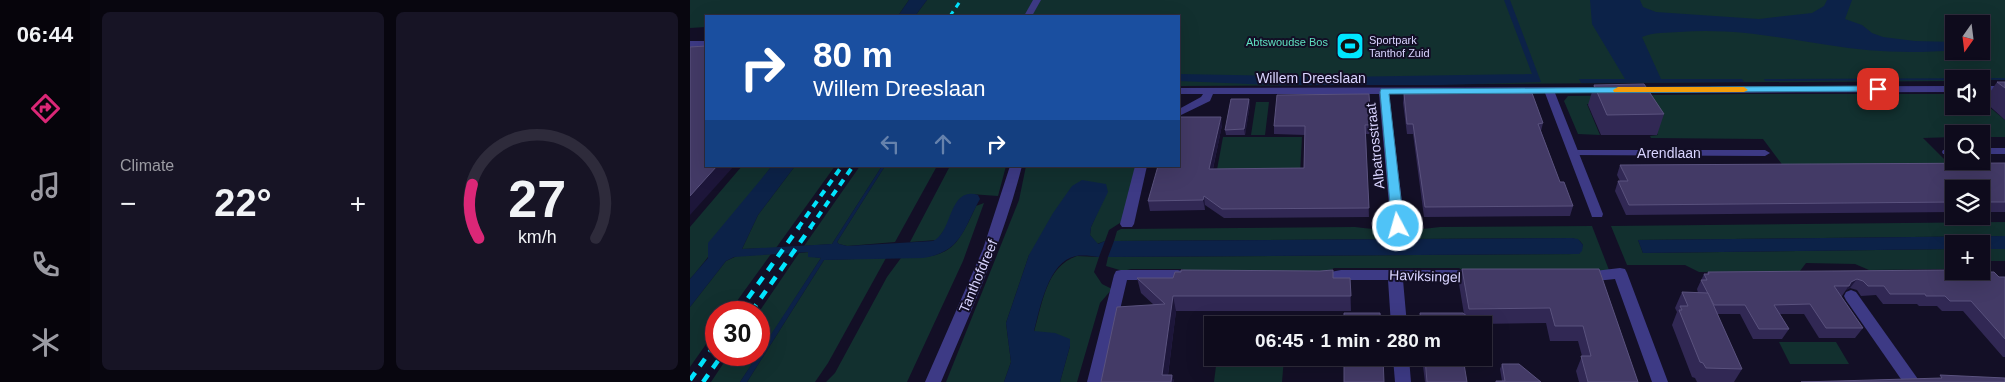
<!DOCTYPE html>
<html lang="en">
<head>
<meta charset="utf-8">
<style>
  body { margin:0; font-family:Helvetica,sans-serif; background:#171425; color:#f1f3f6; height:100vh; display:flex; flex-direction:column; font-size:19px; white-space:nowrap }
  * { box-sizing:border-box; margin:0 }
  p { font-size:16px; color:#9b9ba3 }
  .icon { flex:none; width:28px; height:28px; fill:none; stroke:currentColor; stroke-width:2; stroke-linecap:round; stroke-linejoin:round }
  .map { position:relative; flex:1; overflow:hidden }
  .panel { display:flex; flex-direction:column; gap:12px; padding:12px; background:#08060f; width:600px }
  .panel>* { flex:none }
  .top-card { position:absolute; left:15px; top:15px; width:475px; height:152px; border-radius:0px; box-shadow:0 5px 20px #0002,0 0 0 1px #2e2b3b; background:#1a4fa0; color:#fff; overflow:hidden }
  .needle { width:32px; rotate:194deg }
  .buttons { position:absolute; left:1255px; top:15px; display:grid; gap:10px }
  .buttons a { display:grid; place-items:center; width:45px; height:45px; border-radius:0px; background:#0e0b1c; box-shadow:0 5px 20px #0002,0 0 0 1px #2e2b3b; font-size:25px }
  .speed { position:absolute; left:15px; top:301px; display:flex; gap:10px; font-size:25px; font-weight:700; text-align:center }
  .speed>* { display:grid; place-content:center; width:65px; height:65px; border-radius:50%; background:#0e0b1c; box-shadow:0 5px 20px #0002,0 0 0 1px #2e2b3b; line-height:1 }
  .speed .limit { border:8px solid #d22; background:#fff; color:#111 }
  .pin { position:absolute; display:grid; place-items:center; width:42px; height:42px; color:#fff; margin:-21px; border-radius:10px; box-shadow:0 2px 8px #0006 }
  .me { position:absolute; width:55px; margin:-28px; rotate:354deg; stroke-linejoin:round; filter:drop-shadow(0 0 4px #0008) }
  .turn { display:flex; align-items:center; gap:18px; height:105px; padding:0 25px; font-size:22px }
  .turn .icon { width:65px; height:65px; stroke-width:2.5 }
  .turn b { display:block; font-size:35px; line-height:42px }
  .lanes { display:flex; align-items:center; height:48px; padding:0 25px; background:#0003; justify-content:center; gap:25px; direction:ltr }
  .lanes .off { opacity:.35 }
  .big { font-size:38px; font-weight:800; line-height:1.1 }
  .panel .widget { flex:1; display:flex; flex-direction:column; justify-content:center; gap:8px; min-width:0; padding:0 18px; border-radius:8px; background:#171425 }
  .panel .dial { align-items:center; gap:0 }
  .dial svg { height:130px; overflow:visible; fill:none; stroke:#2e2b3b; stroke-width:7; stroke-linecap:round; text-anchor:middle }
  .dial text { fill:#f1f3f6; stroke:none }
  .heat { display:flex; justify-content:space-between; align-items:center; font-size:28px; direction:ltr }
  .panel .tiles { flex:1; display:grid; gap:12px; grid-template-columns:repeat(2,1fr) }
  .trip { position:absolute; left:514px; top:316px; width:288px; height:50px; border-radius:0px; background:#0e0b1c; box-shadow:0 5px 20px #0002,0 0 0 1px #2e2b3b; font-weight:800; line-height:50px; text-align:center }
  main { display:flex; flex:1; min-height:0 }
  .dock { display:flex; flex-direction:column; width:90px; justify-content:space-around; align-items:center; background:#06040b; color:#9b9ba3 }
  .dock .icon { width:35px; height:35px }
  .dock .active { color:#db2777 }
  .dock b { font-size:22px; color:#f1f3f6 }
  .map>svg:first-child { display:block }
</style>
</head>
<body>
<main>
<nav class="dock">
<b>06:44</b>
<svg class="icon active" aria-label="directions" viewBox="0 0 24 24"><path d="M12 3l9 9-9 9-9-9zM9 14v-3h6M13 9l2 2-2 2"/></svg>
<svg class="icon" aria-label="music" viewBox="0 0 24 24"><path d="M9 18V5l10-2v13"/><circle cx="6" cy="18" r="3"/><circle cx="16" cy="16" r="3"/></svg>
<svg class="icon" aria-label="phone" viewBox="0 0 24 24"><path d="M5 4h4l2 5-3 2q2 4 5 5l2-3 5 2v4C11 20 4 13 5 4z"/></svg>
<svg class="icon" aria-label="climate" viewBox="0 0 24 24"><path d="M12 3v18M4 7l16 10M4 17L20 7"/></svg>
</nav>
<section class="panel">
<div class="tiles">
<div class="widget"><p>Climate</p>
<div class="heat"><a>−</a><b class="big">22°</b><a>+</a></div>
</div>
<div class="widget dial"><svg viewBox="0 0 100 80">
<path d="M14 69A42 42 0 1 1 86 69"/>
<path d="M14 69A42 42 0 0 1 10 36" stroke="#db2777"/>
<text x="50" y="56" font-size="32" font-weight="700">27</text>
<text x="50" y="72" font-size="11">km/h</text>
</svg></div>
</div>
</section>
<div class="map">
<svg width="1315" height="382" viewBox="0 0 1315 382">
  <rect width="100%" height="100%" fill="#130f26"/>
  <g fill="#12302f" fill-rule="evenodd">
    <path d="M0 0H219L208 16H16V27L0 28Z"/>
    <path d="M237 0H1315V80L1264 79V81L489 86V16H225ZM1264 24H1291V51H1264Z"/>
    <path d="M1055 94H1264V106H1291V94H1315V100L1292 101 1315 120V137H1291V134H1264V137L1233 138 1261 166 1094 167 1073 139 961 138 960 136 968 135 949 104H897L910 135 888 134 874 101 878 96Z"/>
    <path d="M566 102H579L575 135H561Z"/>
    <path d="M533 137H612L610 175H526Z"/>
    <path d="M52 166H82C53 203 31 244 0 279V227Z"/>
    <path d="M105 166H145L86 248 52 249 68 215Z"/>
    <path d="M170 166H192L142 244 114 246Z"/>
    <path d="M195 166H247L205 242 157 246 149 244 147 242Z"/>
    <path d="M260 166H316L308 196 280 194 247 240 220 242Z"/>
    <path d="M336 166H447L433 221 419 230 415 241 407 244 400 235 401 227 409 209 339 255 316 323 321 362 314 382H256L329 200Z"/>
    <path d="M294 203 273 261 217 382H136L145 373 197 277 211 258C260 258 266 250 286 206Z"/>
    <path d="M1315 222V236L948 240 953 253 1264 249V269L1179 270 1165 264 1116 263 1110 271 1009 272 995 265H937L921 226Z"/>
    <path d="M902 226 919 270 905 273 779 274 769 268H644L632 276H501L492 269H441L433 271 416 266 418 257 889 254 893 245 890 241 882 238 424 241 427 231 431 229 665 227C693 231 722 231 750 227Z"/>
    <rect x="1291" y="249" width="24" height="12"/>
    <path d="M119 252 118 256 131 258 69 354V312L109 253Z"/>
    <path d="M81 254 39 312H26V330L0 367V307L36 261 47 256Z"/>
    <path d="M387 256 409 257 404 272 412 284 422 289 410 303 387 382H370L380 346 344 332C352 305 356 266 387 256Z"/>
    <path d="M196 258 138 363 125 382H57L134 260Z"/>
    <path d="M1089 342H1146L1159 364H1100Z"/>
    <path d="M39 355H68L50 382H21Z"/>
    <path d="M527 358H594L592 382H524Z"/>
  </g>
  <g fill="#0c2248">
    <path d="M219 0H237L225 16H208Z"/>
    <path d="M814 0H820L851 82 749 85H584L489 81V74L648 77 842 74Z"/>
    <path d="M900 0H950L953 7 966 12 1069 19 1122 13 1134 6 1137 0H1162L1155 19 1172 25 1182 33 1193 37 1225 41 1264 42V50C1222 54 1179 52 1138 45 1085 37 1043 28 989 32 977 33 963 32 952 37L971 79H1052L1054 82 891 83 889 79H935L902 24Z"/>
    <path d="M1315 78V80L1264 79V80L1075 81 1074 79Z"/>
    <path d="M82 166H105L68 215 52 249 142 244 192 166H195L147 242 149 244 157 246 243 241C263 233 258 186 288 195L290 199C273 229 272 252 233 258L134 260 57 382H50L131 258 118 257V252L44 257 36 261 0 307V279L18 258V243Z"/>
    <path d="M392 180 416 184 418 192 401 227 400 235 408 244 415 241 409 257C402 256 393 255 386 256 358 261 350 309 344 331L365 333 380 339V346L370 382H314L321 362 316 323 339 255 363 213 382 186Z"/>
    <path d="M1315 236V249H1291V244H1264V249L953 253 948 240Z"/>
    <path d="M882 238 888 239 893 245 892 251 889 254 418 257 424 241Z"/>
  </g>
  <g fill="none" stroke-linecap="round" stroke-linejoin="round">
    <g fill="#3d3a85" fill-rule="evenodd">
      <rect x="1291" y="148" width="24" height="6"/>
      <path d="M1264 149V155L1253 154 1252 152 1253 150Z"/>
      <path d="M884 150H1075L1080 153 1075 156 880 155 879 153Z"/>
    </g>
    <g fill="#3d3a85" fill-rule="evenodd">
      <path d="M343 0H351L342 16H334Z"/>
      <rect x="0" y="41" width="16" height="6"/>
      <path d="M1264 86V92L941 93 936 90 941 87Z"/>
      <rect x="1291" y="86" width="24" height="6"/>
      <path d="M919 87 923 88 924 90 923 92 865 93 913 214 912 217H902L901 214 855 93 699 94 715 227 713 230H703L701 227 689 94H523L520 101 489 116V109L511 97 513 94H489V88Z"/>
      <path d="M445 166H457L444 224 442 227H432L430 224Z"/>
      <path d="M930 268 935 269 937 273 978 382H962L925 279 896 282 891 281 889 277 891 273 896 272Z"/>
      <path d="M431 270H488L505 275 507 279 505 283 500 284 488 280H437L413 382H397L424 275 426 271Z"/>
      <path d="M651 270H767L791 274 793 278 791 282 786 283 767 280H713L717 325H701L698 280H651L630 284 625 283 623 279 625 275Z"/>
      <path d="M1161 290 1166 292 1230 382H1213L1156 300 1154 296 1156 292Z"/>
      <path d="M703 358H719L721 382H705Z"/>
    </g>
    <path fill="#3d3a85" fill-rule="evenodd" d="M320 166H332C313 241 281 311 251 382H235L293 249Z"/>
    <path stroke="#00e5ff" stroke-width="3" stroke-dasharray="5.5 5" stroke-linecap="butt" d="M260 16 271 0"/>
    <g stroke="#00e5ff" stroke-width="4" stroke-dasharray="7 6" stroke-linecap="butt">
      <path d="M108 228 152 166"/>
      <path d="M120 228 163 166"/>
    </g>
    <g stroke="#00e5ff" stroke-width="4.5" stroke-dasharray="9 8" stroke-linecap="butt">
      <path d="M48 312 109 227"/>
      <path d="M61 312 121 227"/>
      <path d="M0 380 26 343"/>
      <path d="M13 382 32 355"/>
    </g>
  </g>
  <g fill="#312854">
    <path d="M1307 82H1315V120L1294 101Z"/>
    <path d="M904 85 974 114 967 135H911L898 105Z"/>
    <path d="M714 94 853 123 851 131 870 182 883 206 880 216 734 217 723 134H717L713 103Z"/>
    <path d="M559 99 560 104 555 135H536L535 130Z"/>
    <path d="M532 125 523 169 614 168 615 135 584 134V126L681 125V134H676L679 217 534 218 515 205V210L460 211 458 201Z"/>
    <path d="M1315 163V212H1291V189H1264V212L936 215 925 191 928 181H930L927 175 930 165Z"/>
    <path d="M772 269H909L948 382H889L886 371 892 356 888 341H860L856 323 787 324 788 325H729L730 313 774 314 769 284Z"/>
    <path d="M1018 272H1299L1309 277H1315V357H1313L1273 311H1252L1247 306H1229L1227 304H1193L1186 295 1171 296 1167 290 1160 288 1156 290 1152 296H1151L1173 328 1165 338H1129L1114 314H1090L1099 329 1092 339H1063L1050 314H1027L1052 369 1044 382H1007L1005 378 1002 377 982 325 987 312 985 308 992 292 1008 293 1007 289 1014 274H1017Z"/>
    <path d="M447 278H660L661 311H486L478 375H482L484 382H411L464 305 451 293Z"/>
    <path d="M792 329 795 331 793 341H792Z"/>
    <path d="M732 358H773L777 382H735Z"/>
    <path d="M812 364 851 382H806V381H812L810 369Z"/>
  </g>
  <g fill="#1d163a">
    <path d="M559 99 560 104 555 135 554 129Z"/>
    <path d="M531 117 532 125 521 178 519 169Z"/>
    <path d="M27 166H44L0 215V196Z"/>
    <path d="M514 196 515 205V210L513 200Z"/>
    <path d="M1167 279 1160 288 1156 290 1161 282Z"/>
    <path d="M483 296 486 311 477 382 472 375Z"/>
    <path d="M482 375 484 382H481Z"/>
  </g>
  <g fill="#433a66" stroke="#5a527e">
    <path d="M16 46V166H27L0 196V47Z"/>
    <path d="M1307 82H1315V88Z"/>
    <path d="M954 84 974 114 917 115 904 85Z"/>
    <path d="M842 93 853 123 848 124 870 182H874L883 206 735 207 723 124H717L714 94Z"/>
    <path d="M679 94 681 125H675L679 208 532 209 514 196 513 200 458 201 468 166H489V117H531L519 169 614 168 615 126H584L587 95Z"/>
    <path d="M541 99H559L554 129 535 130Z"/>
    <path d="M1315 163V202H1291V189H1264V202L939 205 928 181H938L930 165Z"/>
    <path d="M772 269H909L948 382H898L891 356H901L893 326H865L860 308 779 309Z"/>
    <path d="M491 270 630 271 643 270V278H660L661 296H483L472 375H482L481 382H411L427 307 475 304 447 278H483L485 272H491Z"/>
    <path d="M1264 270V271H1291V270H1297L1299 272H1304L1309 277H1315V339L1281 301H1260L1255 296H1236L1235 294H1200L1194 286H1178L1173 281 1167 279 1161 282 1159 286H1144L1173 328H1136L1120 304 1084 305 1099 329H1069L1055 305H1024L1011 280H1017L1014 274H1019L1018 272Z"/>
    <path d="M992 292 1018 293 1052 369 1016 368 1013 363 1010 362 989 310H992L990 306H998Z"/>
    <path d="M654 313H690L691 325H654Z"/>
    <path d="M730 313H773L788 325H731Z"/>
    <path d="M654 358H693L694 382H654Z"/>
    <path d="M735 358H773L777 382H737Z"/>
    <path d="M812 364H829L851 382H806V381H815Z"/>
    <path d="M1250 375 1315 378V382H1111L1252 378Z"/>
  </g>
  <path fill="#4fc3f7" stroke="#337fa1" d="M1188 86 1193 89 1191 91 699 94 714 226 708 231 702 226 690 92 691 89Z"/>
  <path fill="#f59e0b" d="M928 87H1054L1058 90 1054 92H924L923 90Z"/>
  <defs>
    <symbol id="stadium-square" viewBox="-11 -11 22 22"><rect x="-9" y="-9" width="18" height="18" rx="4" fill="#00e5ff" stroke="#130f26"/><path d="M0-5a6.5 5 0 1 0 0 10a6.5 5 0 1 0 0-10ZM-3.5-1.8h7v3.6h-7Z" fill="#111"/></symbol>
  </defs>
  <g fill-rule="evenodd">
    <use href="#stadium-square" x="644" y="30" width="32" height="32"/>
  </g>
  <g text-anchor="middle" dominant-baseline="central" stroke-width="4" stroke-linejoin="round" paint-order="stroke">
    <g font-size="11" fill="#d9d4ff" stroke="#130f26" text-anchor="start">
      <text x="679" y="40">Sportpark<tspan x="679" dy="13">Tanthof Zuid</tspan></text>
    </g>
    <g font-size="11" fill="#5fe0c0" stroke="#130f26">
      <text x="597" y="42">Abtswoudse Bos</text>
    </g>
    <g font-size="14" fill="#d9d4ff" stroke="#130f26">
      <text x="621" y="78">Willem Dreeslaan</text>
      <text transform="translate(685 146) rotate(-96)">Albatrosstraat</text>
      <text x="979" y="153">Arendlaan</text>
      <text transform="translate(288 276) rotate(-67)">Tanthofdreef</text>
      <text transform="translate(735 276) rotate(2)">Haviksingel</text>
    </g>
  </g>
</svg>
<div class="buttons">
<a><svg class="needle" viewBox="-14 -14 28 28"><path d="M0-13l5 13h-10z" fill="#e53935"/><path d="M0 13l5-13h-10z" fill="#9b9ba3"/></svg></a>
<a><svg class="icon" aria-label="sound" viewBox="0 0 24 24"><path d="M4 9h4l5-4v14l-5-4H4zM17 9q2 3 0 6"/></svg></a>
<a><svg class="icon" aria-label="search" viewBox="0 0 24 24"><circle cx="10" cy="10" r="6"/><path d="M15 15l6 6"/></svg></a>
<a><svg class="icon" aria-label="layers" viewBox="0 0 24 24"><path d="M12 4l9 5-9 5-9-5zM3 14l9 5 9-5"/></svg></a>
<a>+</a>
</div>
<div class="speed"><div class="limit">30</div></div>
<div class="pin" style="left:1188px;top:89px;background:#d93025"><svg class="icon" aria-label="arrive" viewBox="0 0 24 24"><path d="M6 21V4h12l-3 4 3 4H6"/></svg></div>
<svg class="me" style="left:708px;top:226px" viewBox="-20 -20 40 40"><circle r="17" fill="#4fc3f7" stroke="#fff" stroke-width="3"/><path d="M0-11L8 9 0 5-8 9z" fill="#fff"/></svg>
<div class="trip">06:45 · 1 min · 280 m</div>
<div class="top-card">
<div class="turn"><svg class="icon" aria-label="right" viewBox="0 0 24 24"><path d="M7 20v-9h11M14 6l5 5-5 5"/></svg><div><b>80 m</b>Willem Dreeslaan</div></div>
<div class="lanes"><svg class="icon off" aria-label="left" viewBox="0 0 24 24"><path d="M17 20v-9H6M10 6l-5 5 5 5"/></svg><svg class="icon off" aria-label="ahead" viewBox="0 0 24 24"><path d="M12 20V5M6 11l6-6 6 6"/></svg><svg class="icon" aria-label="right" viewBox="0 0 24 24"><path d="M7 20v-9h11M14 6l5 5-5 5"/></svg></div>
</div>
</div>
</main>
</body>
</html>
